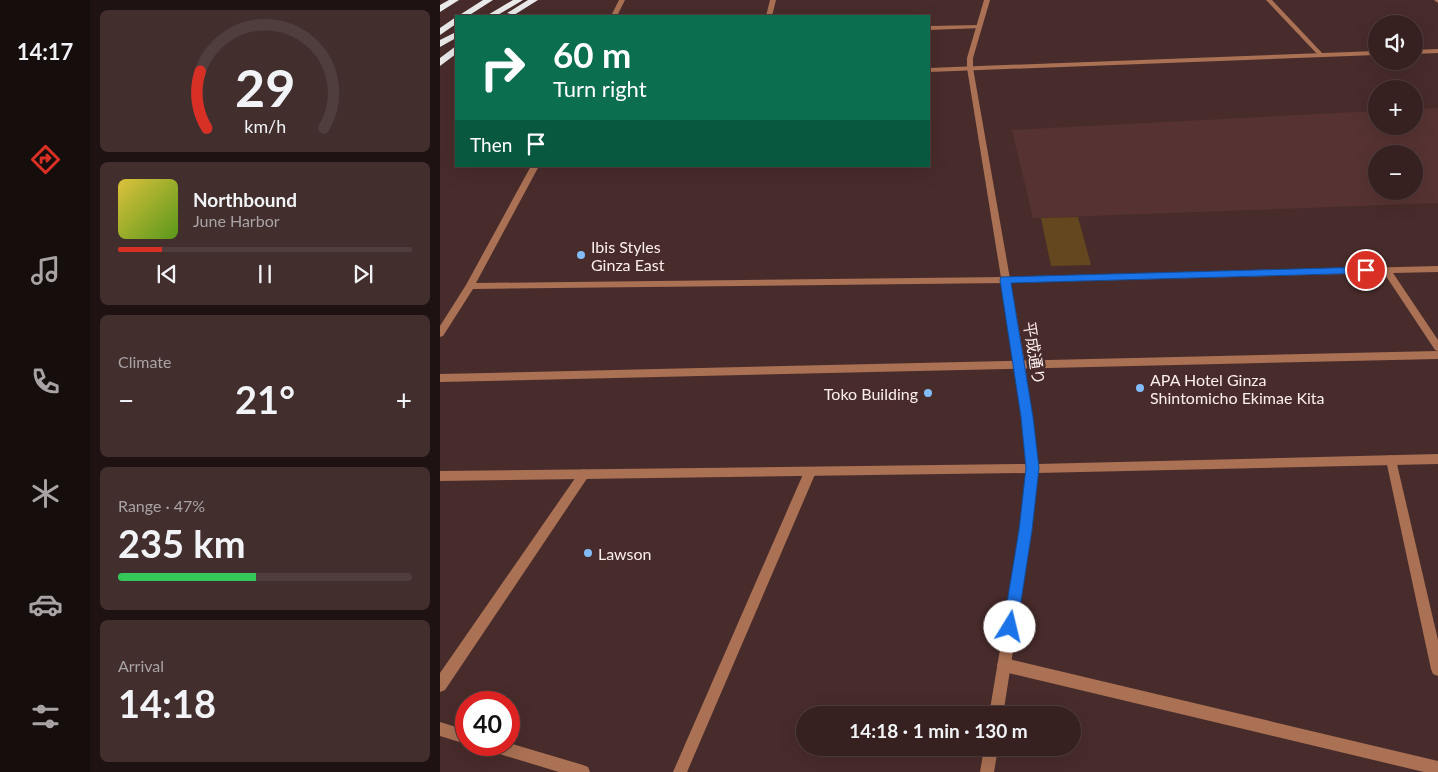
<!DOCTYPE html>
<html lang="en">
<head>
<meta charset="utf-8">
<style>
  body { margin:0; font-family:Lato,"Noto Sans JP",sans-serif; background:#412e2d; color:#f1f3f6; height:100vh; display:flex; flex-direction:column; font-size:19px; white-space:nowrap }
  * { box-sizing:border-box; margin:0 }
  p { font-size:16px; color:#aaa3a5 }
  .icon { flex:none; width:28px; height:28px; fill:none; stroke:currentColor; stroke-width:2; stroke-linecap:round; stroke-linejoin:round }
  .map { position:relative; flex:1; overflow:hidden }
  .side { display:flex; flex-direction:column; gap:10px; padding:10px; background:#1e1212; width:350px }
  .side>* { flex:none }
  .banner { position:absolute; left:15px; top:15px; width:475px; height:152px; border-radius:0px; box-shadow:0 5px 20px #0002,0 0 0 1px #503e3e; background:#0b6e4f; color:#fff; overflow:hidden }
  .tools { position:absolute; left:928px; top:15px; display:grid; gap:10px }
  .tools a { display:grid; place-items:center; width:55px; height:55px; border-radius:50%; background:#362120; box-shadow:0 5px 20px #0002,0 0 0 1px #503e3e; font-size:25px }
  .speed { position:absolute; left:15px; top:691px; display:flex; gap:10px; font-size:25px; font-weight:700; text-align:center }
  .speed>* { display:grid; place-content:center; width:65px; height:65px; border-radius:50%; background:#362120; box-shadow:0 5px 20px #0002,0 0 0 1px #503e3e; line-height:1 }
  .speed .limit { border:8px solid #d22; background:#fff; color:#111 }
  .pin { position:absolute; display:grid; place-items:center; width:42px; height:42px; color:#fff; margin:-21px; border:2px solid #fff; border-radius:50%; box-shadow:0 1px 5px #0007 }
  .me { position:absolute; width:55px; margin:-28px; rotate:9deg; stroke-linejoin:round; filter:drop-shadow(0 0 4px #0008) }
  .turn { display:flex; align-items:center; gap:18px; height:105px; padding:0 15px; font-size:22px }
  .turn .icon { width:65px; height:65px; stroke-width:2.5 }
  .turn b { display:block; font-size:35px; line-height:42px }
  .then { display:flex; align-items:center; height:48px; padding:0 15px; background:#0003; gap:10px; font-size:19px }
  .big { font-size:38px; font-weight:700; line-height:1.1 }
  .side .card { flex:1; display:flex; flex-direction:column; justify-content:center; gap:8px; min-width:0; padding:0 18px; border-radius:8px; background:#412e2d }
  .side .dial { align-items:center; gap:0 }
  .dial svg { height:130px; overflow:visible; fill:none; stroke:#503e3e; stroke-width:7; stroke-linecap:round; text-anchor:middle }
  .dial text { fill:#f1f3f6; stroke:none }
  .song { display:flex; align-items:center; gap:15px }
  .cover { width:60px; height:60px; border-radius:8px; background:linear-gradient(135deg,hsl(50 70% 55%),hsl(90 70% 35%)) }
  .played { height:5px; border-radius:2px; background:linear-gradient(90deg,#d93025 15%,#503e3e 15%) }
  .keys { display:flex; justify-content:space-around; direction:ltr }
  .heat { display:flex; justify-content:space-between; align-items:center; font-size:28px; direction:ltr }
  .charge { height:8px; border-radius:4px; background:linear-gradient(90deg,#34c759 47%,#503e3e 0) }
  .trip { position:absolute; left:356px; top:706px; width:285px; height:50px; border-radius:25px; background:#362120; box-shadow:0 5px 20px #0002,0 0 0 1px #503e3e; font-weight:700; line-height:50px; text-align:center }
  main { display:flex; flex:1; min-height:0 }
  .tabs { display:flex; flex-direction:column; width:90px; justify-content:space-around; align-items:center; background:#160d0d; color:#aaa3a5 }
  .tabs .icon { width:35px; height:35px }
  .tabs .on { color:#d93025 }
  .tabs b { font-size:22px; color:#f1f3f6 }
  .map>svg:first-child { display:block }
</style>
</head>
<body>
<main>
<nav class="tabs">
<b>14:17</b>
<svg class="icon on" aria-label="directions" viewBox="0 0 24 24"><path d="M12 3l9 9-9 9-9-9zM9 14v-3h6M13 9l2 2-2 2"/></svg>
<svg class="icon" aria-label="music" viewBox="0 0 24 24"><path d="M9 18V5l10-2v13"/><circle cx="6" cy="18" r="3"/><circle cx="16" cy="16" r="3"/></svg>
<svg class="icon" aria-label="phone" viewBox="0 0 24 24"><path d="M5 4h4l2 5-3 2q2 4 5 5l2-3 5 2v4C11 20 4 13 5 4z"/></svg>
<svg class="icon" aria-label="climate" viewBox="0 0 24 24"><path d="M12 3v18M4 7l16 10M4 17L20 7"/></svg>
<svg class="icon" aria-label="car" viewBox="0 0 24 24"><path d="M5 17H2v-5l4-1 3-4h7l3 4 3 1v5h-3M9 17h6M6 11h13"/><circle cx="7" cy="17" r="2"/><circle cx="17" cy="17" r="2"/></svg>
<svg class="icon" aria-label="filters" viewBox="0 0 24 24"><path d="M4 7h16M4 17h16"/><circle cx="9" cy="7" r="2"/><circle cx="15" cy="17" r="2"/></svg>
</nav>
<section class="side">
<div class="card dial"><svg viewBox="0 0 100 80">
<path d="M14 69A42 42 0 1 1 86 69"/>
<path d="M14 69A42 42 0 0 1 10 34" stroke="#d93025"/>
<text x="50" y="56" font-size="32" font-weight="700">29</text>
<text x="50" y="72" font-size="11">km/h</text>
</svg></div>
<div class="card">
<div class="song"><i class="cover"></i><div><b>Northbound</b><p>June Harbor</p></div></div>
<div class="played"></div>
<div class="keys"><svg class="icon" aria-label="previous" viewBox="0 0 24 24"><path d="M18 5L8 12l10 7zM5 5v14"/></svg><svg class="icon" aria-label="pause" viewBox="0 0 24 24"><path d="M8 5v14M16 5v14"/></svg><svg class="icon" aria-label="next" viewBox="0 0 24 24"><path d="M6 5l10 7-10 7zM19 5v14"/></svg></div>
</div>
<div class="card"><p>Climate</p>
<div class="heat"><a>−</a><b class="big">21°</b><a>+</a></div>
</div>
<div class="card"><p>Range · 47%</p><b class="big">235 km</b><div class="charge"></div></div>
<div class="card"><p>Arrival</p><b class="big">14:18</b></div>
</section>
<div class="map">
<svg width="998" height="772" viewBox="0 0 998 772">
  <rect width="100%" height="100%" fill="#482c2b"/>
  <path fill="#563332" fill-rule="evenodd" d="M998 108V203L593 218 572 130 936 111V126H974V109ZM936 154H974V191H936Z"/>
  <path fill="#64471e" d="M638 217 651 265 611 266 601 218Z"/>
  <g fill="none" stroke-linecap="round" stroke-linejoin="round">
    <g fill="#ab7154" fill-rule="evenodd">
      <path d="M826 0H832L883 54V56H879Z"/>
      <path d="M564 658 998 761V772H984L564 672 559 670 557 665 559 660Z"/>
      <path d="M0 722 26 730V744L0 736Z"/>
      <path d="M69 743 143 765 148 767 150 772H119L53 752 48 750 46 745H69Z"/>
    </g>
    <path fill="#ab7154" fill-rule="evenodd" d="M998 351V359L0 382V374Z"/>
    <g fill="#ab7154" fill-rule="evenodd">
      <path d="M179 0H185L177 16H171Z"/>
      <path d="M330 0H336L332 16H326Z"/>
      <path d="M994 0H998V3Z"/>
      <path d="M539 25 542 27 541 28 489 30V26Z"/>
      <path d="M998 49V53L974 54V50Z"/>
      <path d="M936 51V55L489 72V68Z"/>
      <path d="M91 166H99L36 283 565 277 998 266V272L953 273 998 340V351L995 350 944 273 565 283 33 289 3 336 0 337V326L26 285Z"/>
      <path d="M951 455 955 457 956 460 998 640V676L993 674 991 669 946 460 947 457Z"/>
      <path d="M370 467 374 469 376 472 247 772H233L364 472 366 469Z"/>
      <path d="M144 469 148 471 150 474 148 477 5 690 0 692V673L140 471Z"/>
    </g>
    <g fill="#ab7154" fill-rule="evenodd">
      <path d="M544 0H550L533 58V68L585 364 597 464 998 454V464L597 473 592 530 563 715H549L580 530 586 473 0 481V471L586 464 575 364 527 68V58Z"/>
      <path d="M544 748H558L554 772H540Z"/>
    </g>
    <g fill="#ebebeb" fill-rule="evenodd">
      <path d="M9 0H19L0 12V5Z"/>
      <path d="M43 0H53L28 16H18Z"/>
      <path d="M73 0H83L56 16H46Z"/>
      <path d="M88 0H98L74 15 67 13Z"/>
      <path d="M16 17V24L0 35V28Z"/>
      <path d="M16 32V38L0 47V40Z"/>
      <path d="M16 46V54L0 66V58Z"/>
    </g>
  </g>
  <path fill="#1a73e8" stroke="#114b97" d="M926 267 929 268V273L571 283 593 417 599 468 592 530 577 627 575 632 570 634 565 632 563 627 579 530 586 468 581 417 560 280 561 277Z"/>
  <g fill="#82bcfa" stroke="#482c2b" stroke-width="2">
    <circle cx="141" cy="255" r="5"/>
    <circle cx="700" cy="388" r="5"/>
    <circle cx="488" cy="393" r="5"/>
    <circle cx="148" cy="553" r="5"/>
  </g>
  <g text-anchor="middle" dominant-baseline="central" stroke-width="5" stroke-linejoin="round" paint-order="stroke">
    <g font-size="16" fill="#fdeeed" stroke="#482c2b" text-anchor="start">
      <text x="151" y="246">Ibis Styles<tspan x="151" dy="18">Ginza East</tspan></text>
      <text x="710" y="379">APA Hotel Ginza<tspan x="710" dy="18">Shintomicho Ekimae Kita</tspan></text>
      <text x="478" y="393" text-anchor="end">Toko Building</text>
      <text x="158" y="553">Lawson</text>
    </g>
    <g font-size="16" fill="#fdeeed" stroke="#482c2b">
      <text transform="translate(595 353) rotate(81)">平成通り</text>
    </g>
  </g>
</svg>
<div class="tools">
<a><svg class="icon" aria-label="sound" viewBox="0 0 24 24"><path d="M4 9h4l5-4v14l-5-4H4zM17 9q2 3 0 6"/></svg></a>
<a>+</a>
<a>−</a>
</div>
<div class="speed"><div class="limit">40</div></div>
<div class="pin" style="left:926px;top:270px;background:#d93025"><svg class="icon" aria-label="arrive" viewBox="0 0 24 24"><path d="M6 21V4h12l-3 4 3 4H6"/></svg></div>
<svg class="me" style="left:570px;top:627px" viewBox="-20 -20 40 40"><circle r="19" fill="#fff"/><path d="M0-13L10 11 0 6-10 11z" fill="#1a73e8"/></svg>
<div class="trip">14:18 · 1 min · 130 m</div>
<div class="banner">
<div class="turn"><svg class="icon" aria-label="right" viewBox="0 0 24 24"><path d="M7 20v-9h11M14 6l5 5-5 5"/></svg><div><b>60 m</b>Turn right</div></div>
<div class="then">Then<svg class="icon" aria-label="arrive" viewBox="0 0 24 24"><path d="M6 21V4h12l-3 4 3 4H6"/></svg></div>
</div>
</div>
</main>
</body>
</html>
